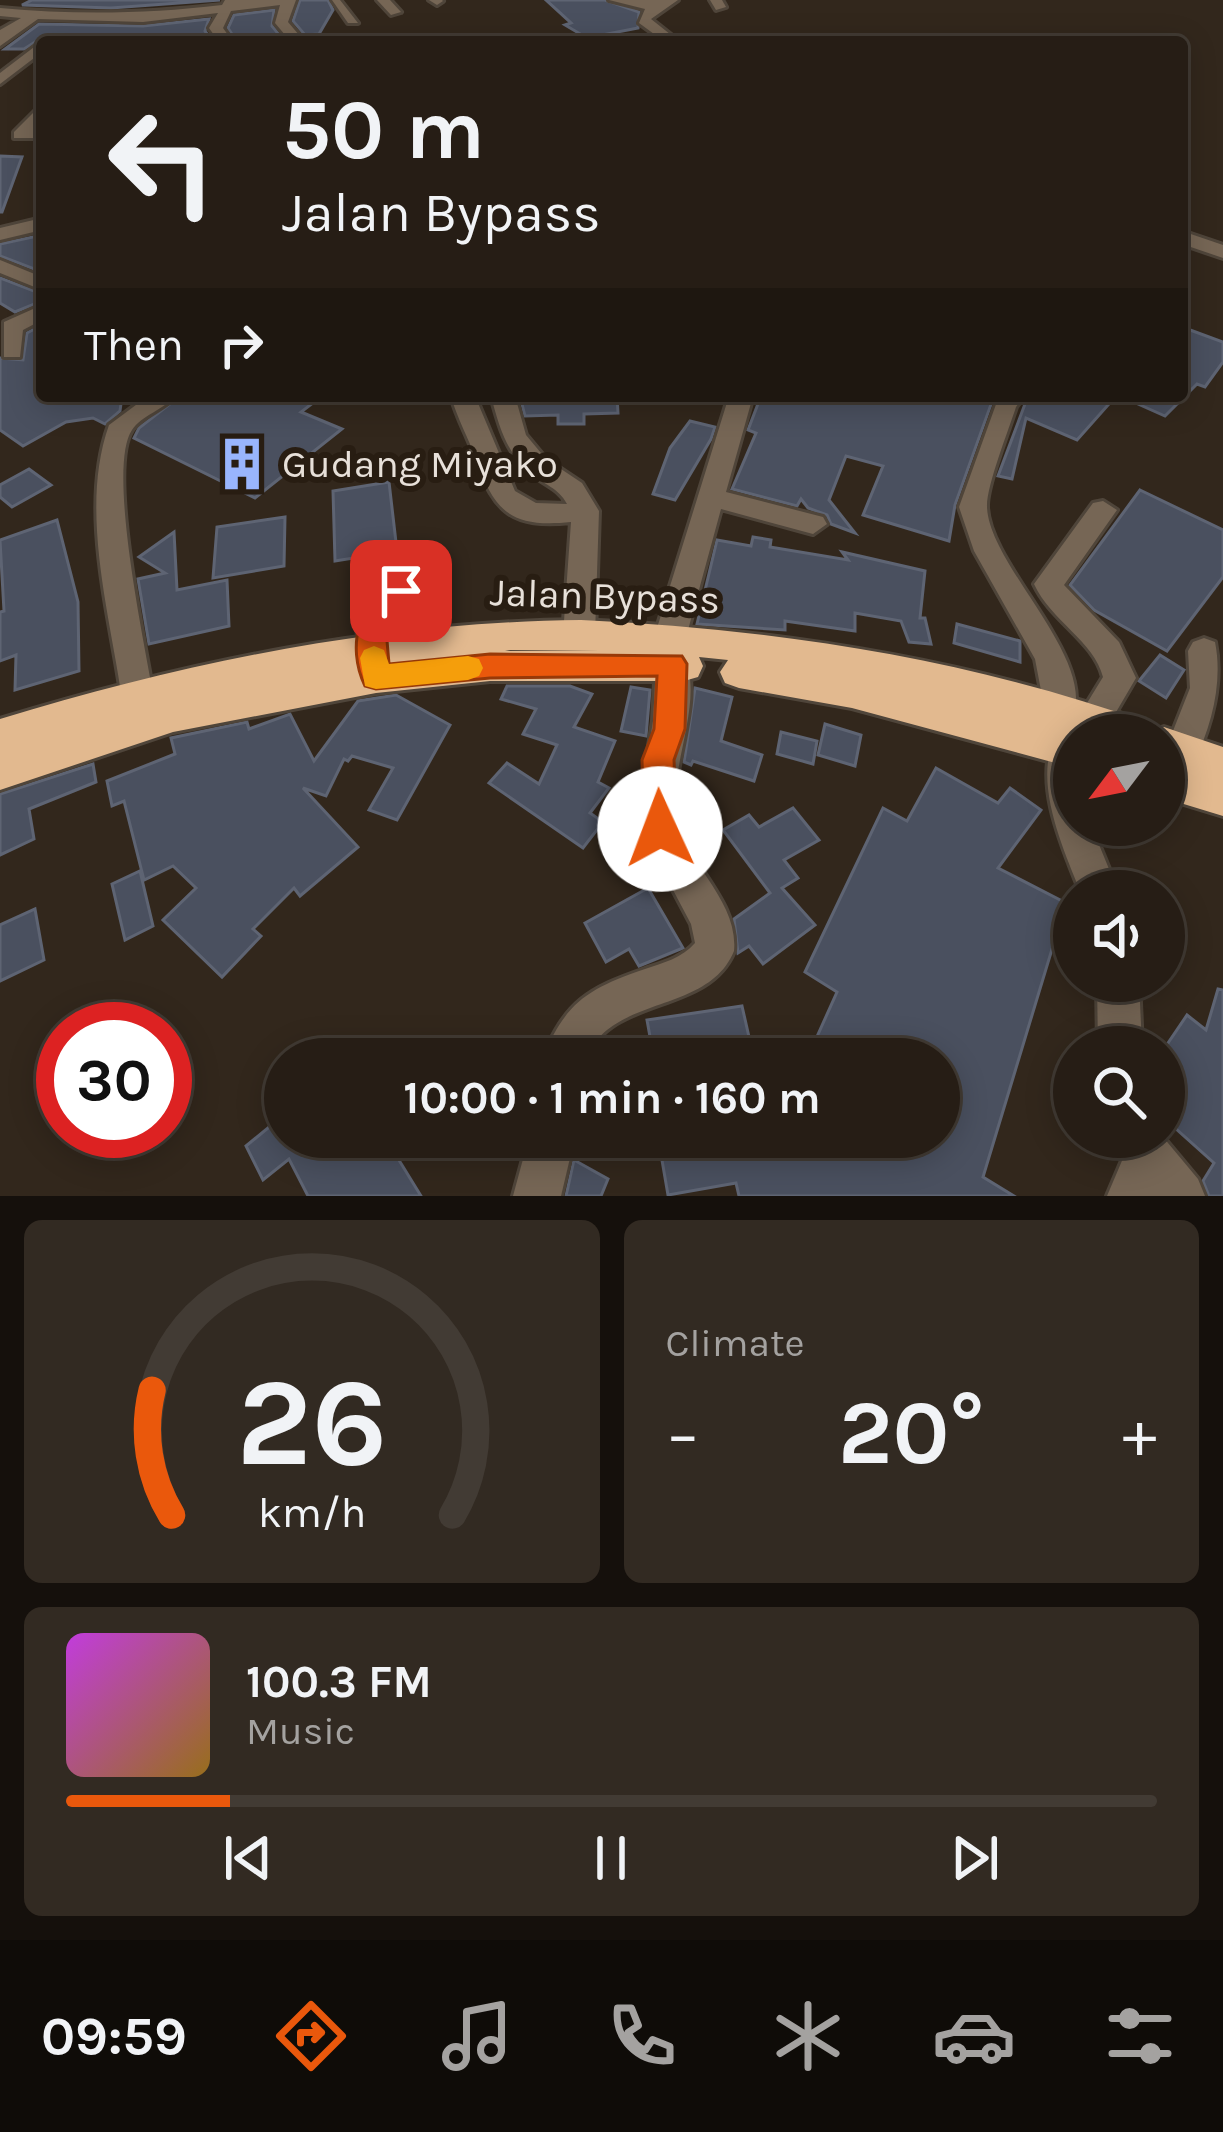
<!DOCTYPE html>
<html lang="en">
<head>
<meta charset="utf-8">
<style>
  body { margin:0; font-family:Karla,sans-serif; background:#322a22; color:#f1f3f6; height:100vh; display:flex; flex-direction:column; font-size:45px; white-space:nowrap }
  * { box-sizing:border-box; margin:0 }
  p { font-size:39px; color:#a4a2a0 }
  .icon { flex:none; width:66px; height:66px; fill:none; stroke:currentColor; stroke-width:2; stroke-linecap:round; stroke-linejoin:round }
  .map { position:relative; height:1196px; overflow:hidden }
  .side { display:flex; flex-direction:column; gap:24px; padding:24px; background:#15100c; flex:1 }
  .side>* { flex:none }
  .banner { position:absolute; left:36px; top:36px; width:1152px; height:366px; border-radius:12px; box-shadow:0 6px 30px #0003,0 0 0 3px #423b34; background:#261d15; color:#f1f3f6; overflow:hidden }
  .needle { width:78px; rotate:238deg }
  .controls { position:absolute; left:1053px; top:714px; display:grid; gap:24px }
  .controls a { display:grid; place-items:center; width:132px; height:132px; border-radius:50%; background:#261d15; box-shadow:0 6px 30px #0003,0 0 0 3px #423b34; font-size:60px }
  .speed { position:absolute; left:36px; top:1002px; display:flex; gap:24px; font-size:60px; font-weight:700; text-align:center }
  .speed>* { display:grid; place-content:center; width:156px; height:156px; border-radius:50%; background:#261d15; box-shadow:0 6px 30px #0003,0 0 0 3px #423b34; line-height:1 }
  .speed .limit { border:18px solid #d22; background:#fff; color:#111 }
  .pin { position:absolute; display:grid; place-items:center; width:102px; height:102px; color:#fff; margin:-51px; border-radius:24px; box-shadow:0 6px 18px #0006 }
  .me { position:absolute; width:132px; margin:-66px; rotate:358deg; stroke-linejoin:round; filter:drop-shadow(0 0 9px #0008) }
  .turn { display:flex; align-items:center; gap:42px; height:252px; padding:0 48px; font-size:54px }
  .turn .icon { width:156px; height:156px; stroke-width:2.5 }
  .turn b { display:block; font-size:84px; line-height:102px }
  .then { display:flex; align-items:center; height:114px; padding:0 48px; background:#0003; gap:24px; font-size:45px }
  .big { font-size:90px; font-weight:700; line-height:1.1 }
  .side .widget { flex:1; display:flex; flex-direction:column; justify-content:center; gap:18px; min-width:0; padding:0 42px; border-radius:18px; background:#322a22 }
  .side .dial { align-items:center; gap:0 }
  .dial svg { height:312px; overflow:visible; fill:none; stroke:#423b34; stroke-width:7; stroke-linecap:round; text-anchor:middle }
  .dial text { fill:#f1f3f6; stroke:none }
  .song { display:flex; align-items:center; gap:36px }
  .cover { width:144px; height:144px; border-radius:18px; background:linear-gradient(135deg,hsl(290 70% 55%),hsl(40 70% 35%)) }
  .played { height:12px; border-radius:6px; background:linear-gradient(90deg,#ea580c 15%,#423b34 15%) }
  .keys { display:flex; justify-content:space-around; direction:ltr }
  .heat { display:flex; justify-content:space-between; align-items:center; font-size:66px; direction:ltr }
  .side .tiles { flex:1; display:grid; gap:24px; grid-template-columns:1fr 1fr }
  .widget:last-child { grid-column:span 2 }
  .trip { position:absolute; left:264px; top:1038px; width:696px; height:120px; border-radius:60px; background:#261d15; box-shadow:0 6px 30px #0003,0 0 0 3px #423b34; font-weight:700; line-height:120px; text-align:center }
  .menu { display:flex; height:192px; justify-content:space-around; align-items:center; background:#0f0c08; color:#a4a2a0 }
  .menu .icon { width:84px; height:84px }
  .menu .on { color:#ea580c }
  .menu b { font-size:54px; color:#f1f3f6 }
  .map>svg:first-child { display:block }
</style>
</head>
<body>
<div class="map">
<svg width="1223" height="1196" viewBox="0 0 1223 1196">
  <rect width="100%" height="100%" fill="#32271c"/>
  <g fill="#4a505f" stroke="#5e6473" stroke-width="3">
    <path d="M32 0H220L111 8 22 5Z"/>
    <path d="M300 0H328L333 10 319 34 305 35 293 21Z"/>
    <path d="M546 0H605L639 12 638 28 587 38 565 25 571 23Z"/>
    <path d="M274 10 272 26 285 42H237L228 28 234 15Z"/>
    <path d="M209 19 205 31 213 42H50L43 37 24 49H5L39 24 143 26Z"/>
    <path d="M0 156 22 157 2 212H0Z"/>
    <path d="M42 235V272L0 256V244Z"/>
    <path d="M0 278 42 294V301L15 312 0 303Z"/>
    <path d="M42 325V396H122L120 411 105 424 93 418 66 422 23 446 0 430V358L23 360 27 333Z"/>
    <path d="M1182 327 1223 342V362L1205 387 1197 384 1165 416 1120 396H1182Z"/>
    <path d="M180 396H322L301 412 342 429 255 498 134 438 139 428Z"/>
    <path d="M520 396H617L618 413 584 414V424H558V415L525 416Z"/>
    <path d="M761 396H994L955 505 949 541 863 515 883 466 846 456 829 500 855 533 831 524 827 515 808 508 801 499 797 506 732 489 756 433 748 430Z"/>
    <path d="M1028 396H1116L1077 440 1026 418 1012 479 998 476Z"/>
    <path d="M690 421 715 427 711 439 675 500 653 494 670 448Z"/>
    <path d="M29 469 51 485 12 507 0 497V485Z"/>
    <path d="M389 482 397 551 335 561 333 491Z"/>
    <path d="M1140 490 1223 530V577L1167 651 1094 610 1070 585Z"/>
    <path d="M285 517 284 566 213 578 217 527Z"/>
    <path d="M57 520 78 602 79 671 15 690 16 655 0 661V612L4 611 0 540Z"/>
    <path d="M174 532 177 590 227 580 229 626 149 644 138 579 165 573 139 557Z"/>
    <path d="M753 537 771 540 770 547 848 560 842 552 925 571 920 618H925L931 644 909 642 901 621 855 613V631L785 621V630L697 624 717 540 751 546Z"/>
    <path d="M957 624 1020 641V662L954 643Z"/>
    <path d="M1160 655 1184 670 1166 698 1139 681Z"/>
    <path d="M507 686H570L592 694 574 727 615 741 598 782 609 788 590 813 603 822 583 848 489 783 507 763 539 784 557 745 523 734 536 709 501 699Z"/>
    <path d="M631 687 650 690 646 736 621 731Z"/>
    <path d="M695 688 732 697 721 741 762 755 754 781 693 761 691 765 684 762Z"/>
    <path d="M396 695 450 725 397 820 369 810 393 768 352 756 348 761 344 759 326 796 303 788 358 847 300 896 294 888 253 929 261 936 222 977 163 920 196 888 173 866 144 880 124 801 112 806 107 781 175 754 171 738 247 722 249 729 290 714 314 761 358 701Z"/>
    <path d="M825 724 861 735 855 766 818 755Z"/>
    <path d="M781 732 817 741 813 764 777 754Z"/>
    <path d="M93 764 96 782 29 809 34 839 0 855V794Z"/>
    <path d="M936 768 998 803 1010 788 1041 810 998 868 1066 903 983 1177 1014 1196H739L736 1183 668 1195 658 1137H939V1059H807L837 992 805 972 883 808 907 821Z"/>
    <path d="M793 808 819 840 784 860 798 878 782 888 815 925 763 964 749 946 738 953 734 919 770 893 723 830 749 815 759 827Z"/>
    <path d="M140 871 153 926 125 940 112 884Z"/>
    <path d="M648 888 683 948 639 966 629 949 606 962 585 923Z"/>
    <path d="M35 909 44 960 0 981V925Z"/>
    <path d="M1218 989 1223 990V1196H1209L1203 1181 1214 1163 1164 1118V1049L1187 1015 1206 1030Z"/>
    <path d="M742 1006 754 1059H654L647 1020Z"/>
    <path d="M285 1114V1137H368L375 1149 386 1139 421 1196H308L289 1159 263 1180 246 1146Z"/>
    <path d="M574 1160 608 1179 601 1196H566Z"/>
  </g>
  <g fill="none" stroke-linecap="round" stroke-linejoin="round">
    <defs>
      <g id="minor">
        <path d="M225 0H296L288 22 305 42H291L275 23 280 5 231 11 223 28 233 42H219L209 28 218 13 143 22 38 19 0 46V30L21 18 0 16V8C76 15 146 14 222 5Z"/>
        <path d="M332 0H340L358 23H348Z"/>
        <path d="M377 0H390L401 12 391 15Z"/>
        <path d="M429 0H442L443 1 437 5Z"/>
        <path d="M609 0H678L651 19 680 42H665L639 23 645 9Z"/>
        <path d="M710 0H722L726 7 716 10Z"/>
        <path d="M42 41 46 42H42V52L0 84V73Z"/>
        <path d="M42 104V119L34 129 42 128V138H14V132Z"/>
        <path d="M42 218V230L0 240V228Z"/>
        <path d="M1182 231 1223 245V258L1182 244Z"/>
        <path d="M0 260 42 277V290L0 273Z"/>
        <path d="M42 305V320L23 330 20 357H4V322Z"/>
        <path d="M148 396H176C164 409 141 416 132 430 106 468 146 649 154 699L150 709 138 713 126 709 122 699C110 614 79 509 109 425Z"/>
        <path d="M451 396H475L515 491 536 503 567 504C559 488 543 484 530 473 506 452 499 426 491 396H515L526 435 546 459 582 483 599 511 595 635 590 644H568L563 635 571 522C511 528 495 512 476 460 469 438 457 419 451 396Z"/>
        <path d="M729 396H753L726 492 823 517 827 524 813 534 721 509 685 641 674 652 683 655C706 698 669 766 676 814 683 862 739 899 734 951 708 1015 611 994 586 1059H542C566 1002 587 989 645 969 663 963 682 958 695 943L691 924 645 837 639 808 653 721 656 664 667 653 658 650 653 641Z"/>
        <path d="M999 396H1024L1016 407C1009 429 986 487 987 507 989 567 1101 661 1071 722L1059 726 1047 722 1035 659 974 551 959 507Z"/>
        <path d="M1103 501 1117 510 1064 585 1119 642 1136 678 1105 731 1094 735 1081 731 1076 721 1103 677C1094 641 1051 621 1034 584L1093 503Z"/>
        <path d="M423 568 433 571 438 579 433 587 393 611 384 660 373 664 362 660 357 629 369 596Z"/>
        <path d="M1204 638 1215 642C1223 681 1212 725 1194 762L1182 766 1170 762 1165 751 1190 688 1188 651 1193 642Z"/>
        <path d="M1067 733 1074 736V825H1091L1118 891H1080C1063 848 1033 783 1055 737Z"/>
        <path d="M1097 981H1139L1142 1047H1098Z"/>
        <path d="M529 1137H575L561 1196H513Z"/>
        <path d="M1117 1137H1163L1198 1179 1205 1196H1107L1124 1156Z"/>
      </g>
      <path id="highway" d="M581 620C774 629 967 658 1149 723L1153 731 1164 727 1223 747V816L1164 798V735H1074V768L852 708 739 688 725 683 720 672 728 660 699 657 703 666 698 677 684 681H490L376 693 173 732 0 790V719C190 661 382 622 581 620ZM510 650 600 651H505Z"/>
    </defs>
    <use href="#minor" stroke="#4f453a" stroke-width="6"/>
    <use href="#highway" stroke="#4f453a" stroke-width="6"/>
    <use href="#minor" fill="#766655" fill-rule="evenodd"/>
    <use href="#highway" fill="#e2b98f" fill-rule="evenodd"/>
  </g>
  <path fill="#ea580c" stroke="#983908" stroke-width="3" d="M401 581 415 591 392 610 386 629 389 664 490 654 682 656 687 664 685 729 674 760 677 829 672 840 660 844 648 840 644 829 642 760 654 729 657 676 490 678 376 689 365 686C346 647 358 595 401 581Z"/>
  <path fill="#f59e0b" d="M374 646 384 650 389 664 468 656 479 659 483 668 479 676 468 680 376 689 365 686 360 658 364 650Z"/>
  <defs>
    <symbol id="building-bare" viewBox="-9 -9 18 18"><path d="M-4-6H4V6H1V3H-1V6H-4ZM-2.5-4.3h1.7v1.8h-1.7ZM.8-4.3h1.7v1.8H.8ZM-2.5-1h1.7V.8h-1.7ZM.8-1h1.7V.8H.8Z" fill="#99b5fd" stroke="#281d12" stroke-width="2.5" paint-order="stroke"/></symbol>
  </defs>
  <g fill-rule="evenodd">
    <use href="#building-bare" x="204" y="426" width="76" height="76"/>
  </g>
  <g text-anchor="middle" dominant-baseline="central" stroke-width="12" stroke-linejoin="round" paint-order="stroke">
    <g font-size="39" fill="#e7e0d9" stroke="#281d12" text-anchor="start">
      <text x="282" y="464">Gudang Miyako</text>
    </g>
    <g font-size="39" fill="#e7e0d9" stroke="#281d12">
      <text transform="translate(605 596) rotate(2)">Jalan Bypass</text>
    </g>
  </g>
</svg>
<div class="controls">
<a><svg class="needle" viewBox="-14 -14 28 28"><path d="M0-13l5 13h-10z" fill="#e53935"/><path d="M0 13l5-13h-10z" fill="#a4a2a0"/></svg></a>
<a><svg class="icon" aria-label="sound" viewBox="0 0 24 24"><path d="M4 9h4l5-4v14l-5-4H4zM17 9q2 3 0 6"/></svg></a>
<a><svg class="icon" aria-label="search" viewBox="0 0 24 24"><circle cx="10" cy="10" r="6"/><path d="M15 15l6 6"/></svg></a>
</div>
<div class="speed"><div class="limit">30</div></div>
<div class="pin" style="left:401px;top:591px;background:#d93025"><svg class="icon" aria-label="arrive" viewBox="0 0 24 24"><path d="M6 21V4h12l-3 4 3 4H6"/></svg></div>
<svg class="me" style="left:660px;top:829px" viewBox="-20 -20 40 40"><circle r="19" fill="#fff"/><path d="M0-13L10 11 0 6-10 11z" fill="#ea580c"/></svg>
<div class="trip">10:00 · 1 min · 160 m</div>
<div class="banner">
<div class="turn"><svg class="icon" aria-label="left" viewBox="0 0 24 24"><path d="M17 20v-9H6M10 6l-5 5 5 5"/></svg><div><b>50 m</b>Jalan Bypass</div></div>
<div class="then">Then<svg class="icon" aria-label="right" viewBox="0 0 24 24"><path d="M7 20v-9h11M14 6l5 5-5 5"/></svg></div>
</div>
</div>
<section class="side">
<div class="tiles">
<div class="widget dial"><svg viewBox="0 0 100 80">
<path d="M14 69A42 42 0 1 1 86 69"/>
<path d="M14 69A42 42 0 0 1 9 37" stroke="#ea580c"/>
<text x="50" y="56" font-size="32" font-weight="700">26</text>
<text x="50" y="72" font-size="11">km/h</text>
</svg></div>
<div class="widget"><p>Climate</p>
<div class="heat"><a>−</a><b class="big">20°</b><a>+</a></div>
</div>
<div class="widget">
<div class="song"><i class="cover"></i><div><b>100.3 FM</b><p>Music</p></div></div>
<div class="played"></div>
<div class="keys"><svg class="icon" aria-label="previous" viewBox="0 0 24 24"><path d="M18 5L8 12l10 7zM5 5v14"/></svg><svg class="icon" aria-label="pause" viewBox="0 0 24 24"><path d="M8 5v14M16 5v14"/></svg><svg class="icon" aria-label="next" viewBox="0 0 24 24"><path d="M6 5l10 7-10 7zM19 5v14"/></svg></div>
</div>
</div>
</section>
<nav class="menu">
<b>09:59</b>
<svg class="icon on" aria-label="directions" viewBox="0 0 24 24"><path d="M12 3l9 9-9 9-9-9zM9 14v-3h6M13 9l2 2-2 2"/></svg>
<svg class="icon" aria-label="music" viewBox="0 0 24 24"><path d="M9 18V5l10-2v13"/><circle cx="6" cy="18" r="3"/><circle cx="16" cy="16" r="3"/></svg>
<svg class="icon" aria-label="phone" viewBox="0 0 24 24"><path d="M5 4h4l2 5-3 2q2 4 5 5l2-3 5 2v4C11 20 4 13 5 4z"/></svg>
<svg class="icon" aria-label="climate" viewBox="0 0 24 24"><path d="M12 3v18M4 7l16 10M4 17L20 7"/></svg>
<svg class="icon" aria-label="car" viewBox="0 0 24 24"><path d="M5 17H2v-5l4-1 3-4h7l3 4 3 1v5h-3M9 17h6M6 11h13"/><circle cx="7" cy="17" r="2"/><circle cx="17" cy="17" r="2"/></svg>
<svg class="icon" aria-label="filters" viewBox="0 0 24 24"><path d="M4 7h16M4 17h16"/><circle cx="9" cy="7" r="2"/><circle cx="15" cy="17" r="2"/></svg>
</nav>
</body>
</html>
